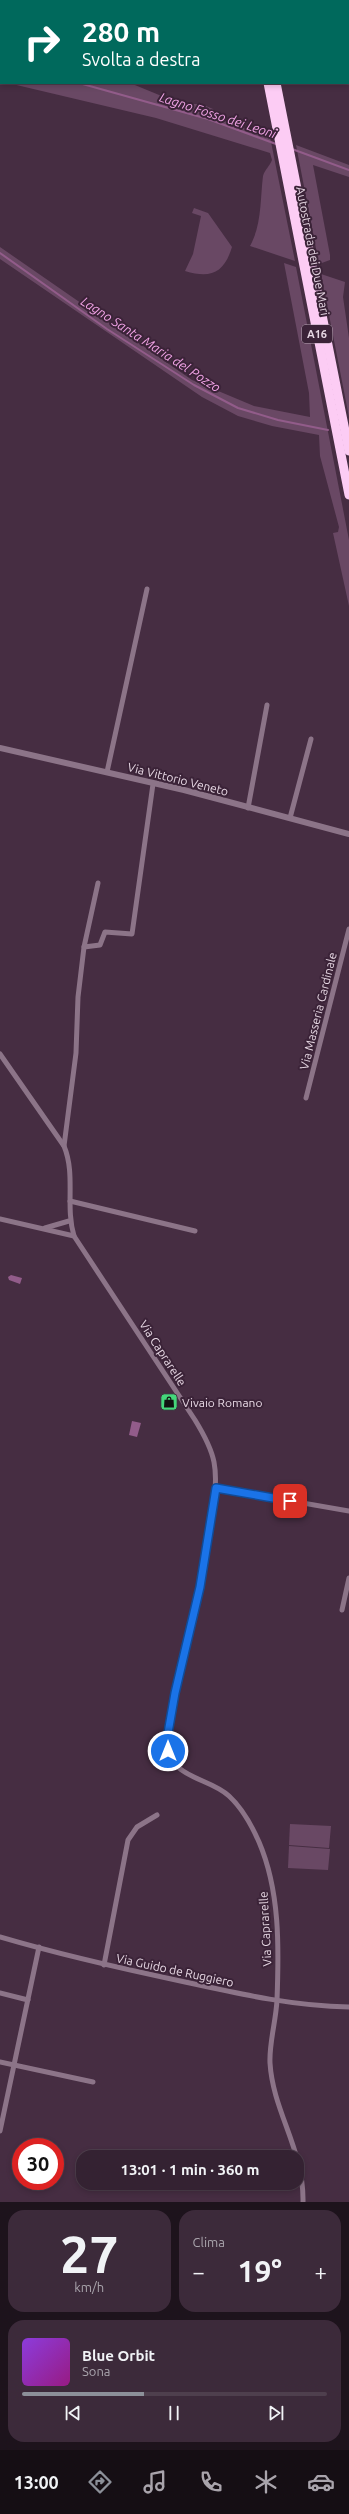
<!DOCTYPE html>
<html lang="it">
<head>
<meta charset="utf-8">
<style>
  body { margin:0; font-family:Ubuntu,sans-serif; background:#3c2a3a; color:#f1f3f6; height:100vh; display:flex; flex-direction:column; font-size:15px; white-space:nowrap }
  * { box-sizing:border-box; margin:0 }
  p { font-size:13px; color:#a9a4ac }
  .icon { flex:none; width:22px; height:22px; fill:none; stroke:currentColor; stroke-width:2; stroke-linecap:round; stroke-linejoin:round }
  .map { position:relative; height:2202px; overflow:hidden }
  .drawer { display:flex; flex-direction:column; gap:8px; padding:8px; background:#1d131c; flex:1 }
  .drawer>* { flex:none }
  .guide { position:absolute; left:0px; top:0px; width:349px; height:84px; box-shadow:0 2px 6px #0003,0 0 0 1px #4e3f4d; background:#00695c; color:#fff; overflow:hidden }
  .speed { position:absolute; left:12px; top:2138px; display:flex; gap:8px; font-size:20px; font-weight:700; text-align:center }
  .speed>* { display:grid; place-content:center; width:52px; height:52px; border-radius:50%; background:#342232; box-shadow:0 2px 6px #0003,0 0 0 1px #4e3f4d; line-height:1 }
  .speed .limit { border:6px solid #d22; background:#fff; color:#111 }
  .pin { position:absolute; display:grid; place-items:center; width:34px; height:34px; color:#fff; margin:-17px; border-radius:8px; box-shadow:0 2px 6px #0006 }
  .me { position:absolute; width:44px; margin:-22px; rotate:0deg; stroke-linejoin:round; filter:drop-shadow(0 0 3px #0008) }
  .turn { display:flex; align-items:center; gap:14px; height:84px; padding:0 16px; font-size:18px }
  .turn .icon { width:52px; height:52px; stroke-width:2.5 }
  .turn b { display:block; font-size:28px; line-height:34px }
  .big { font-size:30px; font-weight:600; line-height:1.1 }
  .drawer .tile { flex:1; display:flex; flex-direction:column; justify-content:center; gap:6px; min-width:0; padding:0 14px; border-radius:16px; background:#3c2a3a }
  .drawer .dial { align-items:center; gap:0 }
  .dial b { font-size:52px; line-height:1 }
  .song { display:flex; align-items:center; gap:12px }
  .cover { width:48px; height:48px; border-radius:6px; background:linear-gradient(135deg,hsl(270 70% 55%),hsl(310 70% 35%)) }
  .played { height:4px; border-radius:2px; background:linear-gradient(90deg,#8c9099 40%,#4e3f4d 40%) }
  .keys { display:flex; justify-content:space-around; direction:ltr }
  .heat { display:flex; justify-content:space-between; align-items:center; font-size:22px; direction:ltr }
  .drawer .tiles { flex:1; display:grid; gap:8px; grid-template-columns:1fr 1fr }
  .tile:last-child { grid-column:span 2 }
  .trip { position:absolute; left:76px; top:2150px; width:228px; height:40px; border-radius:16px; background:#342232; box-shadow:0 2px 6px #0003,0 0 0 1px #4e3f4d; font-weight:600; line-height:40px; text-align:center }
  .tabs { display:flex; height:64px; justify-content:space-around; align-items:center; background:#150e14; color:#a9a4ac }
  .tabs .icon { width:28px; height:28px }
  .tabs .on { color:#8c9099 }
  .tabs b { font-size:18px; color:#f1f3f6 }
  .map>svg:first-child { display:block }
</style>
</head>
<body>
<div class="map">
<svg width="349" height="2202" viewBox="0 0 349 2202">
  <rect width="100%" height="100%" fill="#462d42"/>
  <g fill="#694864">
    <path d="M0 0H66L1 1V79Z"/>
    <path d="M8 83H130L181 104H201L213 109 219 119 270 137 295 261 250 246C262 224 260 200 263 176 265 169 270 166 272 160L270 153 156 118Z"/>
    <path d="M296 145 349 165V177L313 165 330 255V260L319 264Z"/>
    <path d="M194 208 208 213 232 247C224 273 211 279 185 271L193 254 201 216 192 213Z"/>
    <path d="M0 247 192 380 254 406 310 417 309 393 284 263 296 267 349 540V606L333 533 338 532 339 527 320 456 319 435 272 426 238 416 202 397 0 259Z"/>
    <path d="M321 274 345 282 343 297 349 338V417Z"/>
    <path d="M290 1824 331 1826 329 1848 289 1845Z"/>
    <path d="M289 1846 330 1849 328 1870 288 1868Z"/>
  </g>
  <g fill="#925c8a">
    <path d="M11 1275 22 1278 20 1284 9 1280 8 1277Z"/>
    <path d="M132 1421 141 1423 137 1437 129 1435Z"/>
  </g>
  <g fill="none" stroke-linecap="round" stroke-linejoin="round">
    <g stroke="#925c8a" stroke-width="2">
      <path d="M0 64H1"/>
      <path d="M79 83 208 119 276 144"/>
      <path d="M292 149 349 170"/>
      <path d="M0 253 107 329 194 385 238 408 278 420 328 430"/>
    </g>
    <g stroke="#8c7488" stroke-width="5">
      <path d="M107 772 147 589"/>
      <path d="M248 808 267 705"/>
      <path d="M290 818 311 739"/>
      <path d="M84 947 100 945 105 932 132 934 153 784"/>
      <path d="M0 1054 64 1146C76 1175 65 1206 74 1236L195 1420C203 1433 211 1447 214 1462 218 1483 213 1505 210 1525 202 1578 188 1630 177 1682 173 1702 166 1725 168 1745 170 1779 209 1777 229 1796 242 1808 252 1826 259 1842 280 1891 279 1947 277 2000 276 2021 269 2043 270 2063 273 2112 304 2149 303 2202"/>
      <path d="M306 1098 349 929"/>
      <path d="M64 1146 76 1053 78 997 84 947 98 883"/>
      <path d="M70 1201 195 1231"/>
      <path d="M0 1219 74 1236"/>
      <path d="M45 1228 69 1221"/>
      <path d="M216 1488 349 1511"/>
      <path d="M342 1610 349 1578"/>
      <path d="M0 1937C61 1955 123 1969 185 1982 240 1994 293 2006 349 2007"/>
      <path d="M104 1965 128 1840 137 1827 157 1815"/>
      <path d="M0 1993 28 2000"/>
      <path d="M0 2062 93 2082"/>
      <path d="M0 2131 39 1947"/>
    </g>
    <path stroke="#8c7488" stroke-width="6" d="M0 748 184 790 349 834"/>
    <g stroke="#fcccf4" stroke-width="9">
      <path d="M251 0V1"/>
      <path d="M260 0V1"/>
      <path d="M268 83 349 495"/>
      <path d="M276 83 349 451"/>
    </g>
  </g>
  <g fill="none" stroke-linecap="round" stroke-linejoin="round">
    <defs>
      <path id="route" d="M168 1751V1733L175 1693 200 1587 216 1488 290 1501"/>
    </defs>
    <use href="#route" stroke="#114b97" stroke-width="10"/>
    <use href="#route" stroke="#1a73e8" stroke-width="7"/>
  </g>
  <defs>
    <symbol id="shop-square" viewBox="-11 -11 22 22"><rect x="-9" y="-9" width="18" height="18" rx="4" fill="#44d77b" stroke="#3b2338"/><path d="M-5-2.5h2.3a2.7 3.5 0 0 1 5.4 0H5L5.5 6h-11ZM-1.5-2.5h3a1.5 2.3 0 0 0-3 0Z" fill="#111"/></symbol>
  </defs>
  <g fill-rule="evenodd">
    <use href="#shop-square" x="159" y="1392" width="20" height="20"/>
  </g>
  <g text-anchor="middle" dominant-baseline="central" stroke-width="4" stroke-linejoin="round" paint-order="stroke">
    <rect fill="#3b2338" stroke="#b3a2b0" stroke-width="1" x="302" y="325" width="30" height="18" rx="3"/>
    <g font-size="11" font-weight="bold" fill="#e7d8e4">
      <text x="317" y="334">A16</text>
    </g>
    <g font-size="12" fill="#e7d8e4" stroke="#3b2338">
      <text transform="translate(313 251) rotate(79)">Autostrada dei Due Mari</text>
      <text transform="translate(178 779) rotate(14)">Via Vittorio Veneto</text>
      <text transform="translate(318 1011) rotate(-76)">Via Masseria Cardinale</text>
      <text transform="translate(163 1353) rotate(57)">Via Caprarelle</text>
      <text transform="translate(265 1929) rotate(-93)">Via Caprarelle</text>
      <text transform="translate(175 1970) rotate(12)">Via Guido de Ruggiero</text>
    </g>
    <g font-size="12" fill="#e7d8e4" stroke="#3b2338" text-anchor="start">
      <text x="182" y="1402">Vivaio Romano</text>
    </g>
    <g font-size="13" font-style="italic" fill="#f2a4e7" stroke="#3b2338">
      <text transform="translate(218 115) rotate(18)">Lagno Fosso dei Leoni</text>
      <text transform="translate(151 344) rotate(33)">Lagno Santa Maria del Pozzo</text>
    </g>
  </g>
</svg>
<div class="speed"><div class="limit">30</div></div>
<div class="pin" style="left:290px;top:1501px;background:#d93025"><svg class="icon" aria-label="arrive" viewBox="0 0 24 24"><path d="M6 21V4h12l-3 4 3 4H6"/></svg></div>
<svg class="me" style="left:168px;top:1751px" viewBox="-20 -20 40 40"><circle r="17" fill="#1a73e8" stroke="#fff" stroke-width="3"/><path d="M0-11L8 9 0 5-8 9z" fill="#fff"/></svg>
<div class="trip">13:01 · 1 min · 360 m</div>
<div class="guide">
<div class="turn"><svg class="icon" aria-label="right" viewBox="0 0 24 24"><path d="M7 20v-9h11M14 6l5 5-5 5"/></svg><div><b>280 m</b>Svolta a destra</div></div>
</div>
</div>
<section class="drawer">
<div class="tiles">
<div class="tile dial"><b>27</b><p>km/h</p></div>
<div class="tile"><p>Clima</p>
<div class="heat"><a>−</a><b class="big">19°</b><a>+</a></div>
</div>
<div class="tile">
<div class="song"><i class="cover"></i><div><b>Blue Orbit</b><p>Sona</p></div></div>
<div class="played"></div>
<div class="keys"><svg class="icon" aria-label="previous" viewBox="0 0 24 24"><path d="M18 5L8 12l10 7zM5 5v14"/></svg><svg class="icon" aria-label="pause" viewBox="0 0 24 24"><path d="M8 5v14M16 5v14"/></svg><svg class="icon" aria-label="next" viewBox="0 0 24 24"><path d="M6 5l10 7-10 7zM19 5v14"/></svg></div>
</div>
</div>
</section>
<nav class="tabs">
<b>13:00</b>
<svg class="icon on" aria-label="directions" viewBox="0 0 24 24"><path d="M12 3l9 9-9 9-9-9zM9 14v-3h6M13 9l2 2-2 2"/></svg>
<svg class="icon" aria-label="music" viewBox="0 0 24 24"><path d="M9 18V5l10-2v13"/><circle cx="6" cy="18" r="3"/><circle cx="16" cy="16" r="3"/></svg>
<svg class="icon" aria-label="phone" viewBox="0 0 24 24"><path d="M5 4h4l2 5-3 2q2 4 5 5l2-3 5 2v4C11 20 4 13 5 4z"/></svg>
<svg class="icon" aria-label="climate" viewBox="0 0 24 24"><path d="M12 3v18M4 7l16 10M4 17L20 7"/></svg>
<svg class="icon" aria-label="car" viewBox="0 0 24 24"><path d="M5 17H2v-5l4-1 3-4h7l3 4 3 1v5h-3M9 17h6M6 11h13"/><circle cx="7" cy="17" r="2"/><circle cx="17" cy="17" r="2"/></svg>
</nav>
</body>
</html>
